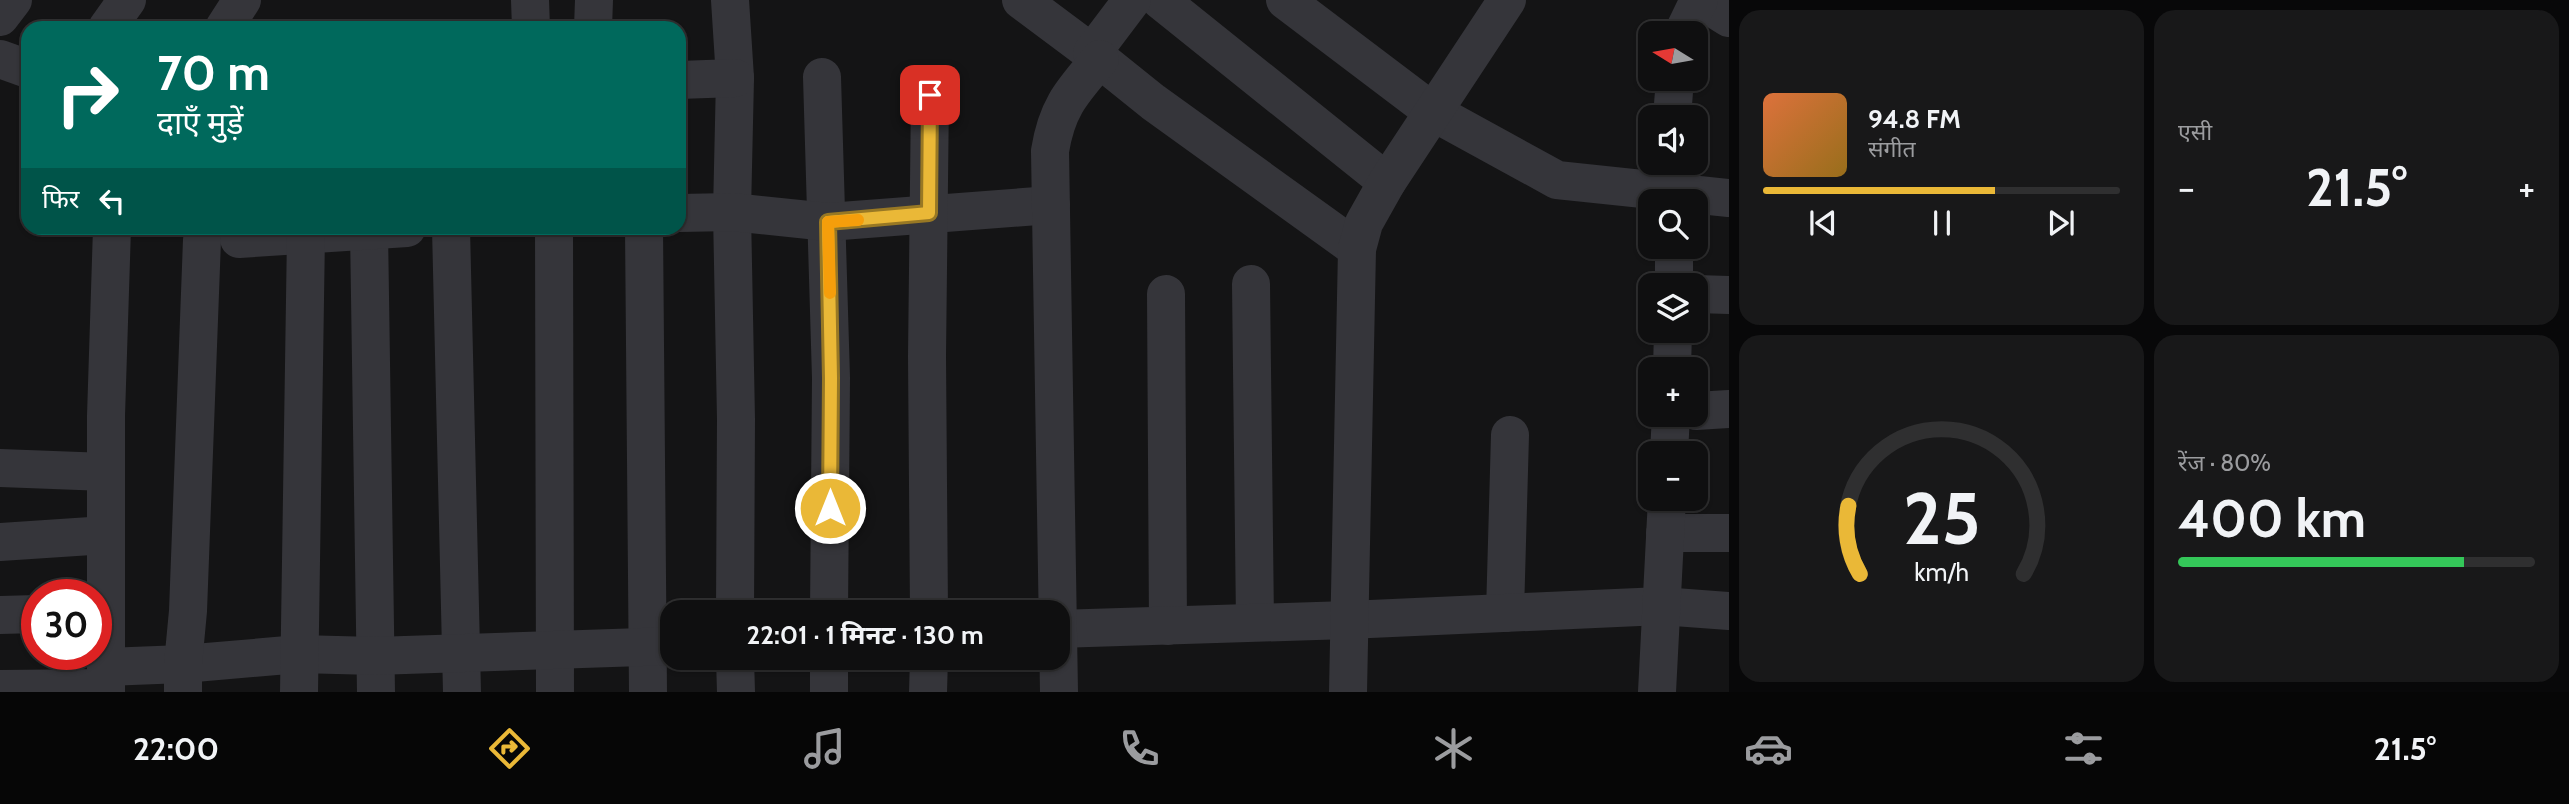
<!DOCTYPE html>
<html lang="hi">
<head>
<meta charset="utf-8">
<style>
  body { margin:0; font-family:Cabin,"Noto Sans Devanagari",sans-serif; background:#181819; color:#f1f3f6; height:100vh; display:flex; flex-direction:column; font-size:26px; white-space:nowrap }
  * { box-sizing:border-box; margin:0 }
  p { font-size:23px; color:#9b9c9f }
  .icon { flex:none; width:38px; height:38px; fill:none; stroke:currentColor; stroke-width:2; stroke-linecap:round; stroke-linejoin:round }
  .map { position:relative; flex:1; overflow:hidden }
  .drawer { display:flex; flex-direction:column; gap:10px; padding:10px; background:#080809; width:840px }
  .drawer>* { flex:none }
  .guide { position:absolute; left:21px; top:21px; width:665px; height:214px; border-radius:21px; box-shadow:0 2px 5px #0004,0 0 0 2px #2f2f30; background:#00695c; color:#fff; overflow:hidden }
  .needle { width:46px; rotate:281deg }
  .fabs { position:absolute; left:1638px; top:21px; display:grid; gap:14px }
  .fabs a { display:grid; place-items:center; width:70px; height:70px; border-radius:14px; background:#0f0f10; box-shadow:0 2px 5px #0004,0 0 0 2px #2f2f30; font-size:35px }
  .speed { position:absolute; left:21px; top:579px; display:flex; gap:14px; font-size:35px; font-weight:700; text-align:center }
  .speed>* { display:grid; place-content:center; width:91px; height:91px; border-radius:50%; background:#0f0f10; box-shadow:0 2px 5px #0004,0 0 0 2px #2f2f30; line-height:1 }
  .speed .limit { border:10px solid #d22; background:#fff; color:#111 }
  .pin { position:absolute; display:grid; place-items:center; width:60px; height:60px; color:#fff; margin:-30px; border-radius:14px; box-shadow:0 4px 10px #0006 }
  .me { position:absolute; width:77px; margin:-38px; rotate:0deg; stroke-linejoin:round; filter:drop-shadow(0 0 5px #0008) }
  .turn { display:flex; align-items:center; gap:24px; height:147px; padding:0 21px; font-size:32px }
  .turn .icon { width:91px; height:91px; stroke-width:2.5 }
  .turn b { display:block; font-size:49px; line-height:60px }
  .then { display:flex; align-items:center; height:66px; padding:0 21px; background:#0003; gap:14px; font-size:26px }
  .big { font-size:52px; font-weight:700; line-height:1.1 }
  .drawer .tile { flex:1; display:flex; flex-direction:column; justify-content:center; gap:10px; min-width:0; padding:0 24px; border-radius:21px; background:#181819 }
  .drawer .dial { align-items:center; gap:0 }
  .dial svg { height:182px; overflow:visible; fill:none; stroke:#2f2f30; stroke-width:7; stroke-linecap:round; text-anchor:middle }
  .dial text { fill:#f1f3f6; stroke:none }
  .song { display:flex; align-items:center; gap:21px }
  .cover { width:84px; height:84px; border-radius:10px; background:linear-gradient(135deg,hsl(20 70% 55%),hsl(40 70% 35%)) }
  .played { height:7px; border-radius:4px; background:linear-gradient(90deg,#eab837 65%,#2f2f30 65%) }
  .keys { display:flex; justify-content:space-around; direction:ltr }
  .heat { display:flex; justify-content:space-between; align-items:center; font-size:38px; direction:ltr }
  .charge { height:10px; border-radius:5px; background:linear-gradient(90deg,#34c759 80%,#2f2f30 0) }
  .drawer .tiles { flex:1; display:grid; gap:10px; grid-template-columns:repeat(2,1fr) }
  .trip { position:absolute; left:660px; top:600px; width:410px; height:70px; border-radius:21px; background:#0f0f10; box-shadow:0 2px 5px #0004,0 0 0 2px #2f2f30; font-weight:700; line-height:70px; text-align:center }
  .tabs { display:flex; height:112px; justify-content:space-around; align-items:center; background:#060606; color:#9b9c9f }
  .tabs .icon { width:49px; height:49px }
  .tabs .current { color:#eab837 }
  .tabs b { font-size:32px; color:#f1f3f6 }
  main { display:flex; flex:1; min-height:0 }
  .map>svg:first-child { display:block }
</style>
</head>
<body>
<main>
<div class="map">
<svg width="1729" height="692" viewBox="0 0 1729 692">
  <rect width="100%" height="100%" fill="#141415"/>
  <g fill="none" stroke-linecap="round" stroke-linejoin="round">
    <g stroke="#35353a" stroke-width="38">
      <path d="M530 0 531 28"/>
      <path d="M730 0 735 78 732 212 736 419 735 612"/>
      <path d="M1021 0 1092 53 1153 102 1357 249"/>
      <path d="M1160 0 1387 182"/>
      <path d="M1285 0 1433 112 1557 180 1729 198"/>
      <path d="M1700 0 1729 18"/>
      <path d="M0 17 13 0"/>
      <path d="M107 28 127 0"/>
      <path d="M224 28 242 0"/>
      <path d="M593 28 594 0"/>
      <path d="M1683 33 1699 0"/>
      <path d="M1092 53 1132 0"/>
      <path d="M0 59 28 69"/>
      <path d="M822 77 831 378 829 612"/>
      <path d="M679 80 735 78"/>
      <path d="M1672 117 1675 79"/>
      <path d="M1672 163V201"/>
      <path d="M679 213 732 212 828 222 1051 205"/>
      <path d="M451 228 462 692"/>
      <path d="M554 228 555 692"/>
      <path d="M644 228 648 692"/>
      <path d="M369 230 376 692"/>
      <path d="M239 239 407 228"/>
      <path d="M1674 247V285"/>
      <path d="M1251 284 1255 622"/>
      <path d="M1166 294 1168 626"/>
      <path d="M1696 294 1729 295"/>
      <path d="M1672 369 1673 331"/>
      <path d="M1696 411 1729 409"/>
      <path d="M1669 453 1671 415"/>
      <path d="M0 468 106 472"/>
      <path d="M1665 533H1729"/>
      <path d="M0 542 106 535"/>
      <path d="M929 612 927 356 930 95"/>
      <path d="M1505 613 1510 435"/>
      <path d="M0 615 37 614"/>
      <path d="M1057 629 1348 620 1661 606 1729 611"/>
      <path d="M735 658 736 692"/>
      <path d="M829 658V692"/>
      <path d="M106 667 183 664 299 654 375 656 672 646"/>
      <path d="M0 689 106 688"/>
      <path d="M106 691V416L112 228"/>
      <path d="M183 692V664L188 611 202 240"/>
      <path d="M299 692 306 234"/>
      <path d="M928 692 929 658"/>
      <path d="M1059 692 1050 151C1057 107 1072 92 1100 59"/>
      <path d="M1348 692 1357 249 1364 223 1387 182 1507 0"/>
      <path d="M1657 692 1667 499"/>
    </g>
  </g>
  <g fill="none" stroke-linecap="round" stroke-linejoin="round">
    <defs>
      <path id="route" d="M830 508 831 378 828 222 929 213 930 95"/>
    </defs>
    <use href="#route" stroke="#987824" stroke-width="18"/>
    <use href="#route" stroke="#eab837" stroke-width="12"/>
    <path stroke="#f59e0b" stroke-width="12" d="M830 293 828 222 858 220"/>
  </g>
</svg>
<div class="fabs">
<a><svg class="needle" viewBox="-14 -14 28 28"><path d="M0-13l5 13h-10z" fill="#e53935"/><path d="M0 13l5-13h-10z" fill="#9b9c9f"/></svg></a>
<a><svg class="icon" aria-label="sound" viewBox="0 0 24 24"><path d="M4 9h4l5-4v14l-5-4H4zM17 9q2 3 0 6"/></svg></a>
<a><svg class="icon" aria-label="search" viewBox="0 0 24 24"><circle cx="10" cy="10" r="6"/><path d="M15 15l6 6"/></svg></a>
<a><svg class="icon" aria-label="layers" viewBox="0 0 24 24"><path d="M12 4l9 5-9 5-9-5zM3 14l9 5 9-5"/></svg></a>
<a>+</a>
<a>−</a>
</div>
<div class="speed"><div class="limit">30</div></div>
<div class="pin" style="left:930px;top:95px;background:#d93025"><svg class="icon" aria-label="arrive" viewBox="0 0 24 24"><path d="M6 21V4h12l-3 4 3 4H6"/></svg></div>
<svg class="me" style="left:830px;top:508px" viewBox="-20 -20 40 40"><circle r="17" fill="#eab837" stroke="#fff" stroke-width="3"/><path d="M0-11L8 9 0 5-8 9z" fill="#fff"/></svg>
<div class="trip">22:01 · 1 मिनट · 130 m</div>
<div class="guide">
<div class="turn"><svg class="icon" aria-label="right" viewBox="0 0 24 24"><path d="M7 20v-9h11M14 6l5 5-5 5"/></svg><div><b>70 m</b>दाएँ मुड़ें</div></div>
<div class="then">फिर<svg class="icon" aria-label="left" viewBox="0 0 24 24"><path d="M17 20v-9H6M10 6l-5 5 5 5"/></svg></div>
</div>
</div>
<section class="drawer">
<div class="tiles">
<div class="tile">
<div class="song"><i class="cover"></i><div><b>94.8 FM</b><p>संगीत</p></div></div>
<div class="played"></div>
<div class="keys"><svg class="icon" aria-label="previous" viewBox="0 0 24 24"><path d="M18 5L8 12l10 7zM5 5v14"/></svg><svg class="icon" aria-label="pause" viewBox="0 0 24 24"><path d="M8 5v14M16 5v14"/></svg><svg class="icon" aria-label="next" viewBox="0 0 24 24"><path d="M6 5l10 7-10 7zM19 5v14"/></svg></div>
</div>
<div class="tile"><p>एसी</p>
<div class="heat"><a>−</a><b class="big">21.5°</b><a>+</a></div>
</div>
<div class="tile dial"><svg viewBox="0 0 100 80">
<path d="M14 69A42 42 0 1 1 86 69"/>
<path d="M14 69A42 42 0 0 1 9 39" stroke="#eab837"/>
<text x="50" y="56" font-size="32" font-weight="700">25</text>
<text x="50" y="72" font-size="11">km/h</text>
</svg></div>
<div class="tile"><p>रेंज · 80%</p><b class="big">400 km</b><div class="charge"></div></div>
</div>
</section>
</main>
<nav class="tabs">
<b>22:00</b>
<svg class="icon current" aria-label="directions" viewBox="0 0 24 24"><path d="M12 3l9 9-9 9-9-9zM9 14v-3h6M13 9l2 2-2 2"/></svg>
<svg class="icon" aria-label="music" viewBox="0 0 24 24"><path d="M9 18V5l10-2v13"/><circle cx="6" cy="18" r="3"/><circle cx="16" cy="16" r="3"/></svg>
<svg class="icon" aria-label="phone" viewBox="0 0 24 24"><path d="M5 4h4l2 5-3 2q2 4 5 5l2-3 5 2v4C11 20 4 13 5 4z"/></svg>
<svg class="icon" aria-label="climate" viewBox="0 0 24 24"><path d="M12 3v18M4 7l16 10M4 17L20 7"/></svg>
<svg class="icon" aria-label="car" viewBox="0 0 24 24"><path d="M5 17H2v-5l4-1 3-4h7l3 4 3 1v5h-3M9 17h6M6 11h13"/><circle cx="7" cy="17" r="2"/><circle cx="17" cy="17" r="2"/></svg>
<svg class="icon" aria-label="filters" viewBox="0 0 24 24"><path d="M4 7h16M4 17h16"/><circle cx="9" cy="7" r="2"/><circle cx="15" cy="17" r="2"/></svg>
<b>21.5°</b>
</nav>
</body>
</html>
